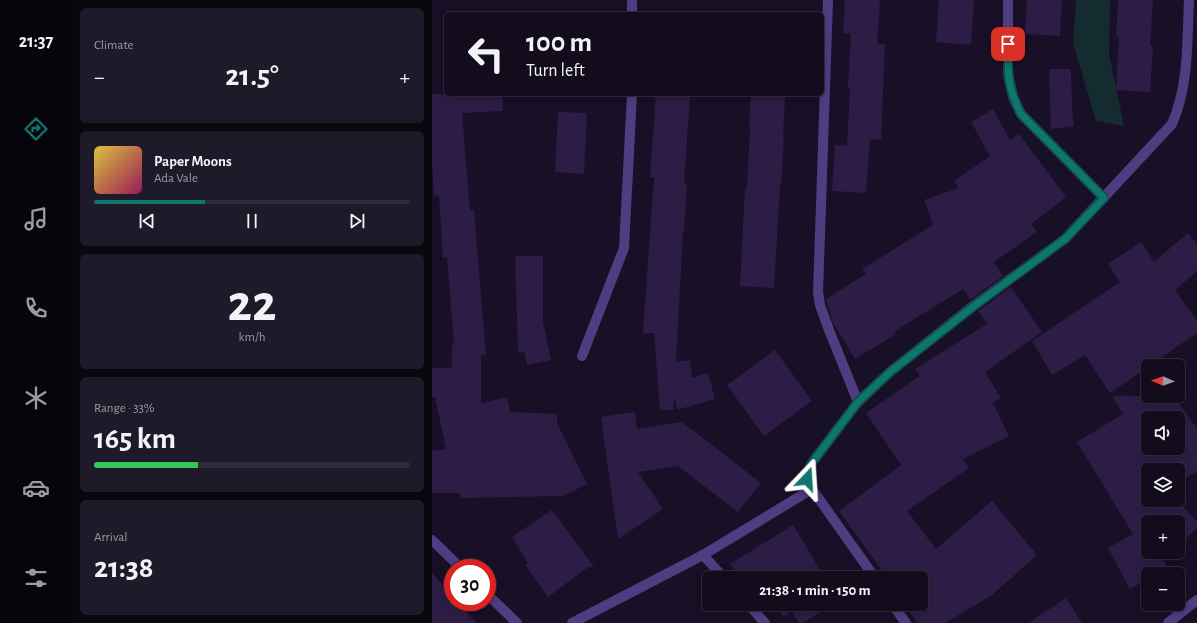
<!DOCTYPE html>
<html lang="en">
<head>
<meta charset="utf-8">
<style>
  body { margin:0; font-family:"Alegreya Sans",sans-serif; background:#1f1a29; color:#f1f3f6; height:100vh; display:flex; flex-direction:column; font-size:15px; white-space:nowrap }
  * { box-sizing:border-box; margin:0 }
  p { font-size:13px; color:#9c9ba3 }
  .icon { flex:none; width:22px; height:22px; fill:none; stroke:currentColor; stroke-width:2; stroke-linecap:round; stroke-linejoin:round }
  .map { position:relative; flex:1; overflow:hidden }
  .details { display:flex; flex-direction:column; gap:8px; padding:8px; background:#0a070f; width:360px }
  .details>* { flex:none }
  .hud { position:absolute; left:12px; top:12px; width:380px; height:84px; border-radius:6px; box-shadow:0 2px 10px #0003,0 0 0 1px #312c3b; background:#120c1c; color:#f1f3f6; overflow:hidden }
  .needle { width:26px; rotate:272deg }
  .controls { position:absolute; left:709px; top:359px; display:grid; gap:8px }
  .controls a { display:grid; place-items:center; width:44px; height:44px; border-radius:6px; background:#120c1c; box-shadow:0 2px 10px #0003,0 0 0 1px #312c3b; font-size:20px }
  .speed { position:absolute; left:12px; top:559px; display:flex; gap:8px; font-size:20px; font-weight:700; text-align:center }
  .speed>* { display:grid; place-content:center; width:52px; height:52px; border-radius:50%; background:#120c1c; box-shadow:0 2px 10px #0003,0 0 0 1px #312c3b; line-height:1 }
  .speed .limit { border:6px solid #d22; background:#fff; color:#111 }
  .pin { position:absolute; display:grid; place-items:center; width:34px; height:34px; color:#fff; margin:-17px; border-radius:8px; box-shadow:0 2px 6px #0006 }
  .me { position:absolute; width:44px; margin:-22px; rotate:20deg; stroke-linejoin:round; filter:drop-shadow(0 0 3px #0008) }
  .turn { display:flex; align-items:center; gap:14px; height:84px; padding:0 16px; font-size:18px }
  .turn .icon { width:52px; height:52px; stroke-width:2.5 }
  .turn b { display:block; font-size:28px; line-height:34px }
  .big { font-size:30px; font-weight:700; line-height:1.1 }
  .details .tile { flex:1; display:flex; flex-direction:column; justify-content:center; gap:6px; min-width:0; padding:0 14px; border-radius:6px; background:#1f1a29 }
  .details .dial { align-items:center; gap:0 }
  .dial b { font-size:52px; line-height:1 }
  .song { display:flex; align-items:center; gap:12px }
  .cover { width:48px; height:48px; border-radius:6px; background:linear-gradient(135deg,hsl(50 70% 55%),hsl(330 70% 35%)) }
  .played { height:4px; border-radius:2px; background:linear-gradient(90deg,#0f766e 35%,#312c3b 35%) }
  .keys { display:flex; justify-content:space-around; direction:ltr }
  .heat { display:flex; justify-content:space-between; align-items:center; font-size:22px; direction:ltr }
  .charge { height:6px; border-radius:3px; background:linear-gradient(90deg,#34c759 33%,#312c3b 0) }
  .trip { position:absolute; left:270px; top:571px; width:226px; height:40px; border-radius:6px; background:#120c1c; box-shadow:0 2px 10px #0003,0 0 0 1px #312c3b; font-weight:700; line-height:40px; text-align:center }
  main { display:flex; flex:1; min-height:0 }
  .tabs { display:flex; flex-direction:column; width:72px; justify-content:space-around; align-items:center; background:#07050b; color:#9c9ba3 }
  .tabs .icon { width:28px; height:28px }
  .tabs .current { color:#0f766e }
  .tabs b { font-size:18px; color:#f1f3f6 }
  .map>svg:first-child { display:block }
</style>
</head>
<body>
<main>
<nav class="tabs">
<b>21:37</b>
<svg class="icon current" aria-label="directions" viewBox="0 0 24 24"><path d="M12 3l9 9-9 9-9-9zM9 14v-3h6M13 9l2 2-2 2"/></svg>
<svg class="icon" aria-label="music" viewBox="0 0 24 24"><path d="M9 18V5l10-2v13"/><circle cx="6" cy="18" r="3"/><circle cx="16" cy="16" r="3"/></svg>
<svg class="icon" aria-label="phone" viewBox="0 0 24 24"><path d="M5 4h4l2 5-3 2q2 4 5 5l2-3 5 2v4C11 20 4 13 5 4z"/></svg>
<svg class="icon" aria-label="climate" viewBox="0 0 24 24"><path d="M12 3v18M4 7l16 10M4 17L20 7"/></svg>
<svg class="icon" aria-label="car" viewBox="0 0 24 24"><path d="M5 17H2v-5l4-1 3-4h7l3 4 3 1v5h-3M9 17h6M6 11h13"/><circle cx="7" cy="17" r="2"/><circle cx="17" cy="17" r="2"/></svg>
<svg class="icon" aria-label="filters" viewBox="0 0 24 24"><path d="M4 7h16M4 17h16"/><circle cx="9" cy="7" r="2"/><circle cx="15" cy="17" r="2"/></svg>
</nav>
<section class="details">
<div class="tile"><p>Climate</p>
<div class="heat"><a>−</a><b class="big">21.5°</b><a>+</a></div>
</div>
<div class="tile">
<div class="song"><i class="cover"></i><div><b>Paper Moons</b><p>Ada Vale</p></div></div>
<div class="played"></div>
<div class="keys"><svg class="icon" aria-label="previous" viewBox="0 0 24 24"><path d="M18 5L8 12l10 7zM5 5v14"/></svg><svg class="icon" aria-label="pause" viewBox="0 0 24 24"><path d="M8 5v14M16 5v14"/></svg><svg class="icon" aria-label="next" viewBox="0 0 24 24"><path d="M6 5l10 7-10 7zM19 5v14"/></svg></div>
</div>
<div class="tile dial"><b>22</b><p>km/h</p></div>
<div class="tile"><p>Range · 33%</p><b class="big">165 km</b><div class="charge"></div></div>
<div class="tile"><p>Arrival</p><b class="big">21:38</b></div>
</section>
<div class="map">
<svg width="765" height="623" viewBox="0 0 765 623">
  <rect width="100%" height="100%" fill="#181026"/>
  <path fill="#142b2f" d="M644 0H678L677 54 692 126 664 121 641 43Z"/>
  <g fill="#2d1d46" fill-rule="evenodd">
    <path d="M413 0H448L445 44H453L449 140 438 139 434 193 400 191 403 145 415 146 418 88H416L419 33H411Z"/>
    <path d="M507 0H542L539 45 504 42Z"/>
    <path d="M595 0H630L628 36 593 34Z"/>
    <path d="M686 0H721L718 46H721L718 92 684 90 687 37H684Z"/>
    <path d="M617 69H639L640 110 642 126 619 129Z"/>
    <path d="M0 94H70L71 111 30 113 38 210H42L54 355H49V403L75 397 78 412 125 414V423L155 484 131 496 28 498V493H0V451L14 449 3 397H0V368H20V345H22L15 257 11 258 7 195 2 196 0 162Z"/>
    <path d="M224 94H258L252 185H255L252 231H251L244 362 258 360 260 378 276 373 283 399 245 410 242 396 241 410H228L222 333H211L222 177H218Z"/>
    <path d="M319 94H353L351 139H352L349 185H348L342 288 308 286 313 187H315L318 128H317Z"/>
    <path d="M561 109 578 140 587 134 634 197 599 224 605 232 562 262 571 276 538 300 531 289 463 331 464 334 423 359 401 323 394 299 434 274 430 269 501 225 492 200 527 188 522 181 558 156 539 122Z"/>
    <path d="M126 112 155 113 152 174 123 172Z"/>
    <path d="M756 233 765 244V271L743 290 765 321V333L678 393 653 355 620 375 600 341 688 282 676 264 709 242 722 262Z"/>
    <path d="M83 256H111V322L119 360 95 365 92 352 86 353Z"/>
    <path d="M579 287 610 332 553 372 569 398 561 403 577 436 531 459 537 468 475 511 504 549 560 501 605 555 560 595 513 623H485L472 604H489V578H453V577L454 576 407 511 469 465 434 413 488 376 483 369 555 324 546 311Z"/>
    <path d="M343 350 380 401 332 436 295 385Z"/>
    <path d="M680 396H742L765 429V471L746 484V470H716V500H745L765 522V528L746 546V522H716V552H740L731 560 736 568 725 574H716V579L698 589 676 548 701 534 645 442 691 414ZM716 418H746V448H716Z"/>
    <path d="M203 412 205 429 250 422 329 483 306 512 246 466 206 472 231 509 186 539 169 417Z"/>
    <path d="M120 510 162 567H156L116 597 93 565 96 563 80 537Z"/>
    <path d="M361 525 393 578H307L298 564Z"/>
    <path d="M0 573 21 597V602H26L44 623H0Z"/>
    <path d="M634 598 650 623H596Z"/>
    <path d="M343 604H401L371 623H367L360 611 351 617Z"/>
  </g>
  <g fill="none" stroke-linecap="round" stroke-linejoin="round">
    <g stroke="#4d3e82" stroke-width="10">
      <path d="M396 0 386 292 388 305 397 330 426 402"/>
      <path d="M576 0V74L581 97 589 114 672 198"/>
      <path d="M200 14V0"/>
      <path d="M150 356 192 248 200 94"/>
      <path d="M0 540 29 568"/>
      <path d="M271 555 292 578"/>
      <path d="M443 578 380 489C374 478 375 476 379 464L426 402 458 372 541 306 633 239 740 124C757 85 755 42 757 0"/>
      <path d="M55 594 85 623"/>
      <path d="M316 604 333 623"/>
      <path d="M460 604 474 623"/>
      <path d="M140 623 271 555 380 489"/>
      <path d="M736 623 765 600"/>
    </g>
  </g>
  <g fill="none" stroke-linecap="round" stroke-linejoin="round">
    <defs>
      <path id="route" d="M375 479 376 473 379 464 426 402 458 372 542 306 633 239 672 198 589 114C575 86 576 75 576 44"/>
    </defs>
    <use href="#route" stroke="#0a4d48" stroke-width="10"/>
    <use href="#route" stroke="#0f766e" stroke-width="7"/>
  </g>
</svg>
<div class="controls">
<a><svg class="needle" viewBox="-14 -14 28 28"><path d="M0-13l5 13h-10z" fill="#e53935"/><path d="M0 13l5-13h-10z" fill="#9c9ba3"/></svg></a>
<a><svg class="icon" aria-label="sound" viewBox="0 0 24 24"><path d="M4 9h4l5-4v14l-5-4H4zM17 9q2 3 0 6"/></svg></a>
<a><svg class="icon" aria-label="layers" viewBox="0 0 24 24"><path d="M12 4l9 5-9 5-9-5zM3 14l9 5 9-5"/></svg></a>
<a>+</a>
<a>−</a>
</div>
<div class="speed"><div class="limit">30</div></div>
<div class="pin" style="left:576px;top:44px;background:#d93025"><svg class="icon" aria-label="arrive" viewBox="0 0 24 24"><path d="M6 21V4h12l-3 4 3 4H6"/></svg></div>
<svg class="me" style="left:375px;top:479px" viewBox="-20 -20 40 40"><path d="M0-17L14 15 0 8-14 15z" fill="#0f766e" stroke="#fff" stroke-width="4"/></svg>
<div class="trip">21:38 · 1 min · 150 m</div>
<div class="hud">
<div class="turn"><svg class="icon" aria-label="left" viewBox="0 0 24 24"><path d="M17 20v-9H6M10 6l-5 5 5 5"/></svg><div><b>100 m</b>Turn left</div></div>
</div>
</div>
</main>
</body>
</html>
